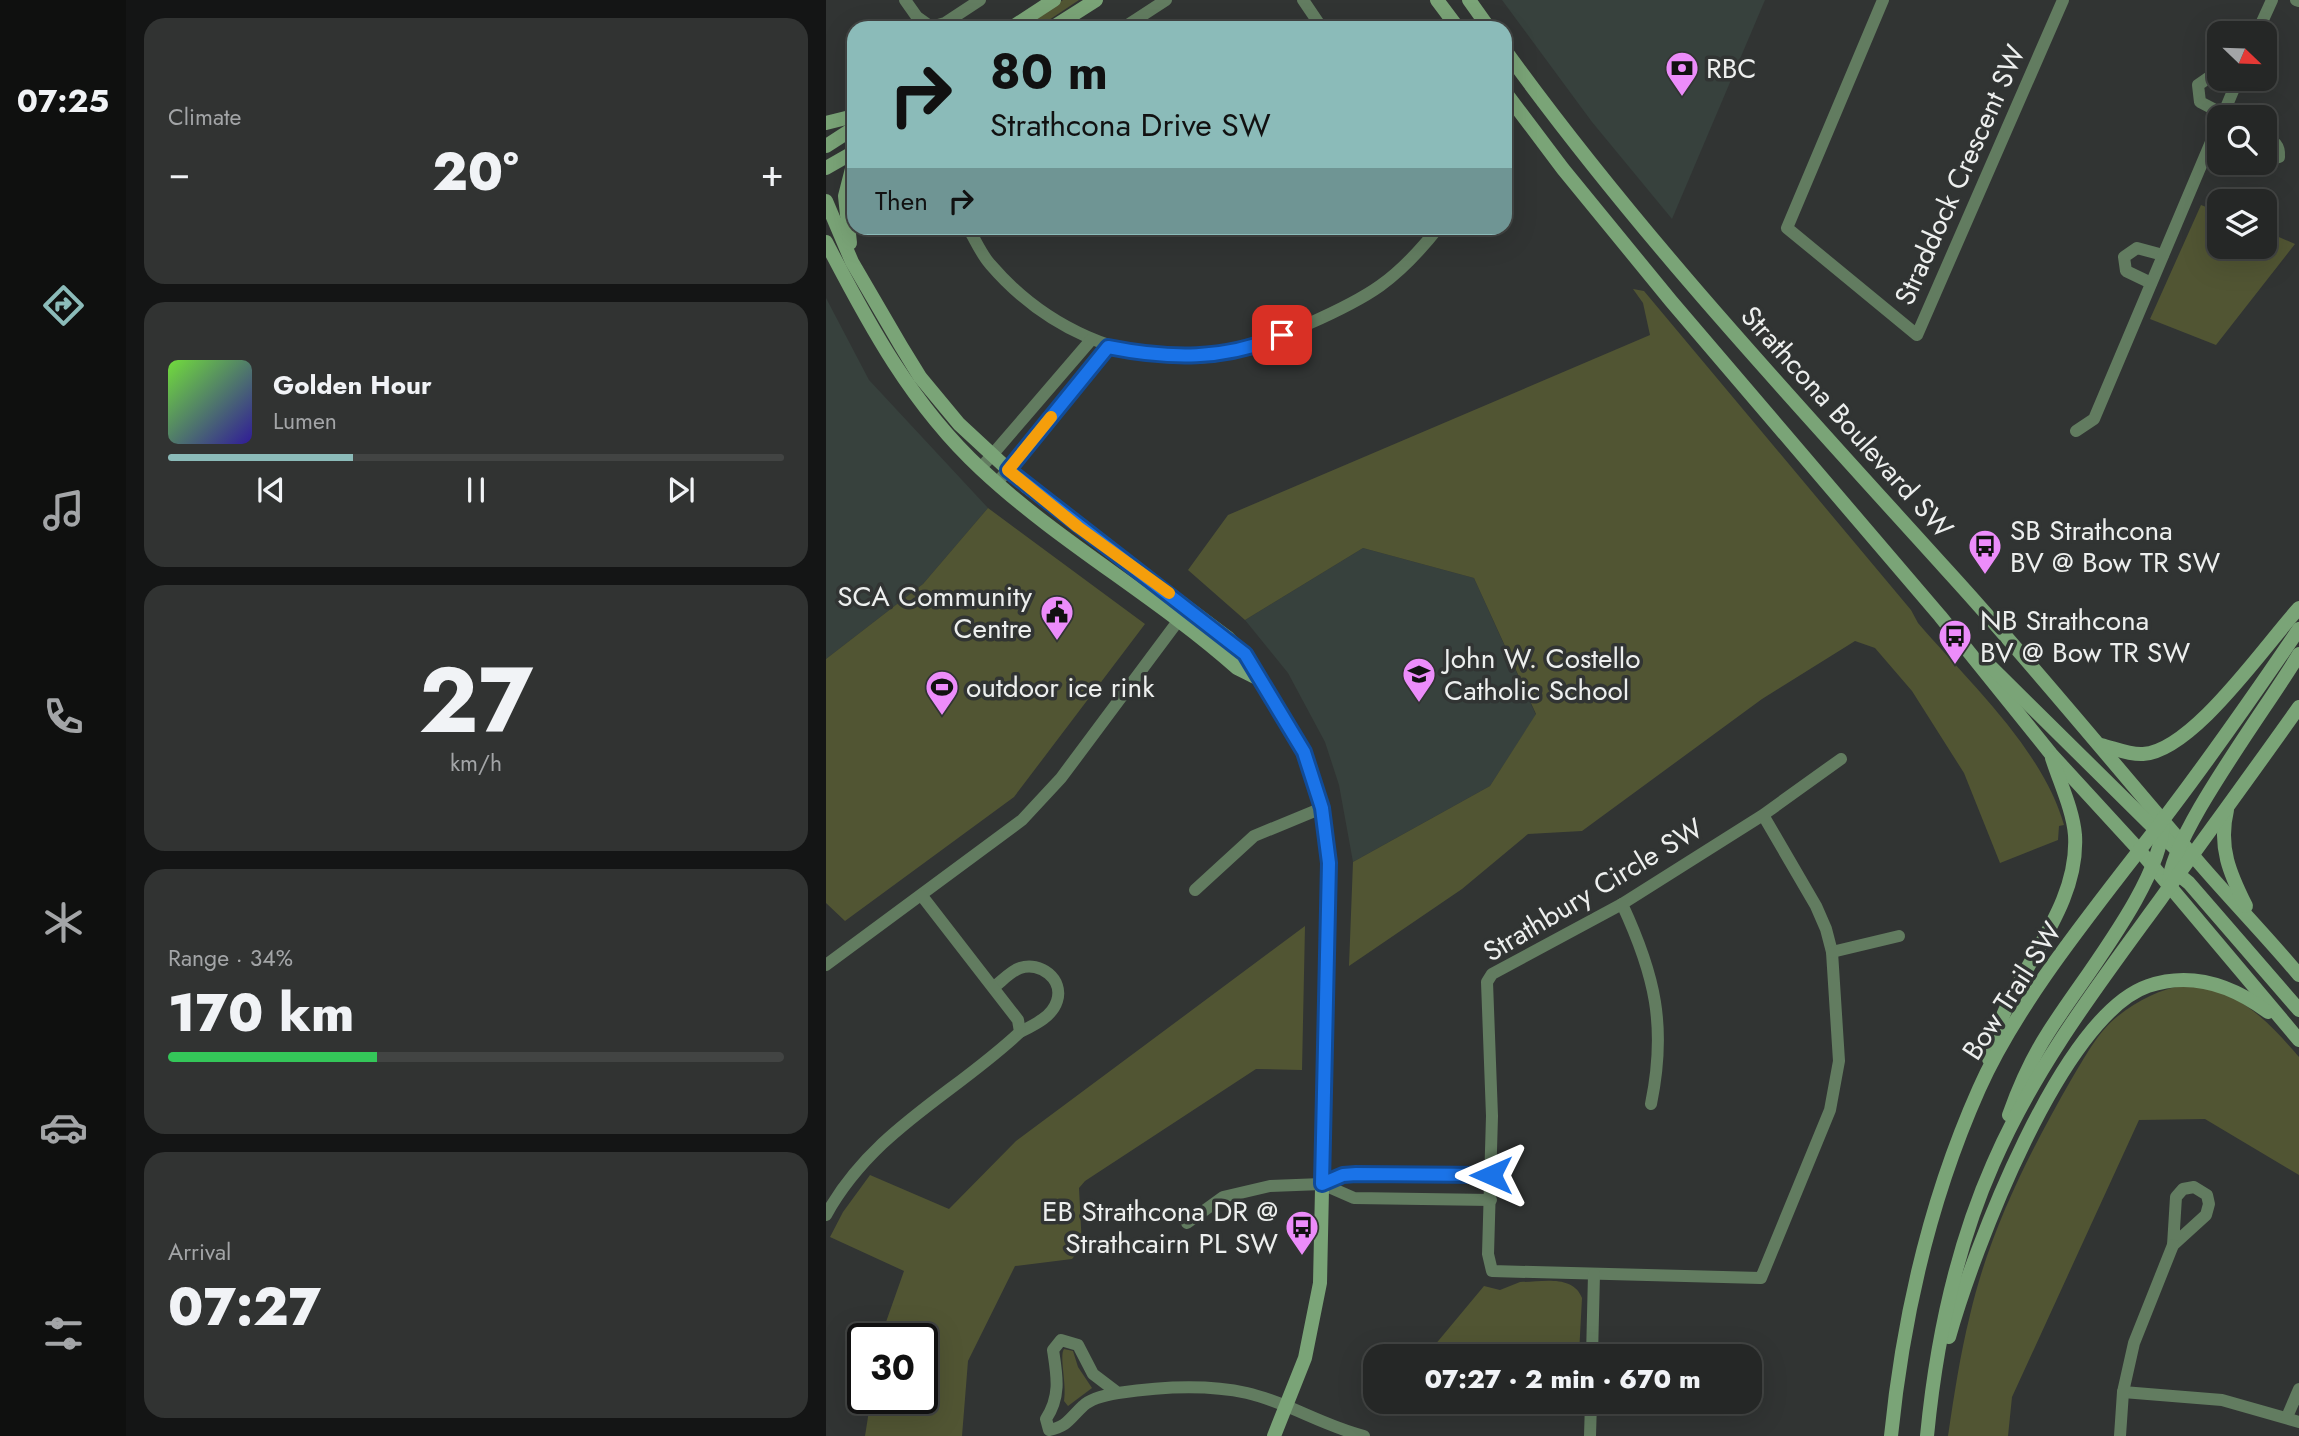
<!DOCTYPE html>
<html lang="en">
<head>
<meta charset="utf-8">
<style>
  body { margin:0; font-family:Jost,sans-serif; background:#313332; color:#f1f3f6; height:100vh; display:flex; flex-direction:column; font-size:26px; white-space:nowrap }
  * { box-sizing:border-box; margin:0 }
  p { font-size:23px; color:#a3a5a7 }
  .icon { flex:none; width:38px; height:38px; fill:none; stroke:currentColor; stroke-width:2; stroke-linecap:round; stroke-linejoin:round }
  .map { position:relative; flex:1; overflow:hidden }
  .panel { display:flex; flex-direction:column; gap:18px; padding:18px; background:#141515; width:700px }
  .panel>* { flex:none }
  .guide { position:absolute; left:21px; top:21px; width:665px; height:214px; border-radius:21px; box-shadow:0 7px 28px #0002,0 0 0 2px #424443; background:#8bbbb9; color:#111; overflow:hidden }
  .needle { width:46px; rotate:113deg }
  .buttons { position:absolute; left:1381px; top:21px; display:grid; gap:14px }
  .buttons a { display:grid; place-items:center; width:70px; height:70px; border-radius:14px; background:#252726; box-shadow:0 7px 28px #0002,0 0 0 2px #424443; font-size:35px }
  .speed { position:absolute; left:21px; top:1323px; display:flex; gap:14px; font-size:35px; font-weight:700; text-align:center }
  .speed>* { display:grid; place-content:center; width:91px; height:91px; border-radius:50%; background:#252726; box-shadow:0 7px 28px #0002,0 0 0 2px #424443; line-height:1 }
  .speed .limit { border:4px solid #111; border-radius:10px; background:#fff; color:#111 }
  .pin { position:absolute; display:grid; place-items:center; width:60px; height:60px; color:#fff; margin:-30px; border-radius:14px; box-shadow:0 4px 10px #0006 }
  .me { position:absolute; width:77px; margin:-38px; rotate:270deg; stroke-linejoin:round; filter:drop-shadow(0 0 5px #0008) }
  .turn { display:flex; align-items:center; gap:24px; height:147px; padding:0 28px; font-size:32px }
  .turn .icon { width:91px; height:91px; stroke-width:2.5 }
  .turn b { display:block; font-size:49px; line-height:60px }
  .then { display:flex; align-items:center; height:66px; padding:0 28px; background:#0003; gap:14px; font-size:26px }
  .big { font-size:52px; font-weight:800; line-height:1.1 }
  .panel .card { flex:1; display:flex; flex-direction:column; justify-content:center; gap:10px; min-width:0; padding:0 24px; border-radius:21px; background:#313332 }
  .panel .dial { align-items:center; gap:0 }
  .dial b { font-size:91px; line-height:1 }
  .song { display:flex; align-items:center; gap:21px }
  .cover { width:84px; height:84px; border-radius:10px; background:linear-gradient(135deg,hsl(100 70% 55%),hsl(250 70% 35%)) }
  .played { height:7px; border-radius:4px; background:linear-gradient(90deg,#8bbbb9 30%,#424443 30%) }
  .keys { display:flex; justify-content:space-around; direction:ltr }
  .heat { display:flex; justify-content:space-between; align-items:center; font-size:38px; direction:ltr }
  .charge { height:10px; border-radius:5px; background:linear-gradient(90deg,#34c759 34%,#424443 0) }
  .trip { position:absolute; left:537px; top:1344px; width:399px; height:70px; border-radius:21px; background:#252726; box-shadow:0 7px 28px #0002,0 0 0 2px #424443; font-weight:800; line-height:70px; text-align:center }
  main { display:flex; flex:1; min-height:0 }
  .tab-bar { display:flex; flex-direction:column; width:126px; justify-content:space-around; align-items:center; background:#0f100f; color:#a3a5a7 }
  .tab-bar .icon { width:49px; height:49px }
  .tab-bar .active { color:#8bbbb9 }
  .tab-bar b { font-size:32px; color:#f1f3f6 }
  .map>svg:first-child { display:block }
</style>
</head>
<body>
<main>
<nav class="tab-bar">
<b>07:25</b>
<svg class="icon active" aria-label="directions" viewBox="0 0 24 24"><path d="M12 3l9 9-9 9-9-9zM9 14v-3h6M13 9l2 2-2 2"/></svg>
<svg class="icon" aria-label="music" viewBox="0 0 24 24"><path d="M9 18V5l10-2v13"/><circle cx="6" cy="18" r="3"/><circle cx="16" cy="16" r="3"/></svg>
<svg class="icon" aria-label="phone" viewBox="0 0 24 24"><path d="M5 4h4l2 5-3 2q2 4 5 5l2-3 5 2v4C11 20 4 13 5 4z"/></svg>
<svg class="icon" aria-label="climate" viewBox="0 0 24 24"><path d="M12 3v18M4 7l16 10M4 17L20 7"/></svg>
<svg class="icon" aria-label="car" viewBox="0 0 24 24"><path d="M5 17H2v-5l4-1 3-4h7l3 4 3 1v5h-3M9 17h6M6 11h13"/><circle cx="7" cy="17" r="2"/><circle cx="17" cy="17" r="2"/></svg>
<svg class="icon" aria-label="filters" viewBox="0 0 24 24"><path d="M4 7h16M4 17h16"/><circle cx="9" cy="7" r="2"/><circle cx="15" cy="17" r="2"/></svg>
</nav>
<section class="panel">
<div class="card"><p>Climate</p>
<div class="heat"><a>−</a><b class="big">20°</b><a>+</a></div>
</div>
<div class="card">
<div class="song"><i class="cover"></i><div><b>Golden Hour</b><p>Lumen</p></div></div>
<div class="played"></div>
<div class="keys"><svg class="icon" aria-label="previous" viewBox="0 0 24 24"><path d="M18 5L8 12l10 7zM5 5v14"/></svg><svg class="icon" aria-label="pause" viewBox="0 0 24 24"><path d="M8 5v14M16 5v14"/></svg><svg class="icon" aria-label="next" viewBox="0 0 24 24"><path d="M6 5l10 7-10 7zM19 5v14"/></svg></div>
</div>
<div class="card dial"><b>27</b><p>km/h</p></div>
<div class="card"><p>Range · 34%</p><b class="big">170 km</b><div class="charge"></div></div>
<div class="card"><p>Arrival</p><b class="big">07:27</b></div>
</section>
<div class="map">
<svg width="1473" height="1436" viewBox="0 0 1473 1436">
  <rect width="100%" height="100%" fill="#313433"/>
  <g fill="#37413d">
    <path d="M676 0H939L846 219 766 122Z"/>
    <path d="M0 298 43 380 162 508 97 584 0 659Z"/>
    <path d="M537 548 648 578 710 715 664 786 527 862 513 785 499 742 462 673 419 620Z"/>
  </g>
  <g fill="#515533">
    <path d="M237 0H253L211 28H195Z"/>
    <path d="M1375 205 1393 212V247H1438L1439 231 1469 244 1390 345 1324 319Z"/>
    <path d="M807 289 818 291 1085 610 1092 623C1143 682 1217 750 1238 825L1233 826 1232 840 1174 863 1138 773 1086 691 1049 648 1029 641 936 699 756 831 702 834 636 889 523 966 527 862 664 786 710 714 648 578 537 548 419 620 362 570 402 515 824 335 817 303Z"/>
    <path d="M162 508 319 624 188 797 19 921 0 903V659L97 584Z"/>
    <path d="M479 926 476 1070 430 1069 259 1181 253 1188 256 1247 246 1259 189 1266 142 1361 136 1436H39L45 1398H96V1339H54L78 1271 4 1237 17 1212 44 1175 123 1209 190 1141Z"/>
    <path d="M1359 985C1410 987 1441 1020 1473 1057V1175L1379 1119 1313 1120 1186 1397 1182 1436H1122C1128 1396 1134 1355 1144 1315 1163 1232 1203 1153 1245 1080 1258 1059 1272 1031 1292 1016 1312 1000 1335 989 1359 985Z"/>
    <path d="M694 1282C715 1282 747 1274 756 1298L753 1354 603 1352 658 1286 674 1290Z"/>
    <path d="M238 1349 247 1351 252 1367 266 1388 242 1406 238 1401C241 1384 233 1356 238 1349Z"/>
  </g>
  <g fill="none" stroke-linecap="round" stroke-linejoin="round">
    <g stroke="#627c60" stroke-width="12">
      <path d="M79 0 91 17 105 27 119 23 154 0"/>
      <path d="M477 0 496 28"/>
      <path d="M1057 0 961 228 1091 335 1237 0"/>
      <path d="M1470 0 1473 1"/>
      <path d="M297 28 340 0"/>
      <path d="M1431 33 1446 0"/>
      <path d="M1393 79 1385 76 1372 85 1374 102 1403 117"/>
      <path d="M1396 117 1412 79"/>
      <path d="M1438 136C1448 141 1454 145 1453 157L1438 161"/>
      <path d="M142 228C149 239 155 254 164 264 218 327 297 364 381 357 416 354 450 338 482 324 543 297 570 281 612 228"/>
      <path d="M1325 283 1300 271 1298 257 1311 248 1337 255"/>
      <path d="M1250 431 1268 419 1393 123"/>
      <path d="M154 469 265 340"/>
      <path d="M171 483 282 347"/>
      <path d="M937 815 990 906 1000 929 1006 952 1013 1061 1004 1110 935 1278 666 1271 662 1254 666 1116 661 982 666 974 796 904 937 815 1015 759"/>
      <path d="M369 890 428 836 496 808"/>
      <path d="M796 904C829 975 841 1026 825 1104"/>
      <path d="M1006 952 1073 936"/>
      <path d="M0 965 196 820 235 778 358 613"/>
      <path d="M168 987C176 981 185 971 194 968 214 961 238 979 231 1001 226 1017 208 1025 194 1032"/>
      <path d="M496 1184 528 1198 665 1200"/>
      <path d="M1368 1187 1381 1195 1383 1204 1380 1215 1347 1245 1350 1197 1357 1189Z"/>
      <path d="M0 1215C47 1130 127 1095 194 1032L192 1020 96 896"/>
      <path d="M361 1223 397 1197 444 1186 496 1184 517 1175H665"/>
      <path d="M766 1356 768 1274"/>
      <path d="M1297 1392 1396 1400 1473 1422"/>
      <path d="M292 1393 267 1374 252 1345 235 1340 227 1350C231 1376 235 1396 220 1419L223 1430C241 1427 244 1418 257 1406 265 1398 280 1395 292 1393 333 1387 380 1384 421 1393 461 1402 497 1426 538 1436"/>
      <path d="M1461 1417 1473 1389"/>
      <path d="M764 1436 765 1402"/>
      <path d="M1294 1436 1297 1392 1308 1343 1347 1245"/>
    </g>
    <g stroke="#7aa477" stroke-width="14">
      <path d="M611 0 632 28"/>
      <path d="M643 0 663 28"/>
      <path d="M185 28 228 0"/>
      <path d="M226 28 270 0"/>
      <path d="M679 50C812 234 967 400 1119 568 1207 664 1289 766 1375 865 1407 902 1441 937 1473 975"/>
      <path d="M679 92 737 169 845 301 1114 616 1225 754 1314 851 1473 1040"/>
      <path d="M0 123 28 116"/>
      <path d="M0 146 28 128"/>
      <path d="M0 168 28 152"/>
      <path d="M0 201 26 262 75 346 94 377 133 424 201 487 401 637C415 650 422 663 433 679 475 745 499 781 503 863L494 1283 479 1358 448 1436"/>
      <path d="M0 242C43 325 86 405 155 469 234 543 330 596 411 668L431 678"/>
      <path d="M24 243 19 196 28 161"/>
      <path d="M1164 666 1329 829 1352 851 1361 854"/>
      <path d="M1275 745C1288 748 1303 755 1317 754 1367 751 1439 645 1473 608"/>
      <path d="M1401 810C1392 847 1404 874 1420 906"/>
      <path d="M1347 870 1363 883 1473 1010"/>
      <path d="M1343 886C1340 840 1446 701 1473 654"/>
      <path d="M1163 1059C1168 1044 1172 1027 1178 1013 1203 955 1253 901 1249 835 1247 810 1234 783 1226 758"/>
      <path d="M1183 1115C1193 1087 1206 1058 1222 1033 1255 980 1340 878 1337 818"/>
      <path d="M1123 1337C1147 1252 1235 1016 1322 986 1366 971 1407 986 1442 1012"/>
      <path d="M1065 1436C1077 1317 1104 1199 1153 1089 1189 1008 1258 922 1312 852 1369 780 1422 704 1473 629"/>
      <path d="M1101 1436C1110 1343 1129 1250 1167 1164 1209 1067 1272 985 1334 900 1380 836 1427 772 1473 707"/>
    </g>
  </g>
  <g fill="none" stroke-linecap="round" stroke-linejoin="round">
    <defs>
      <path id="route" d="M456 335C400 361 342 359 282 347L182 470 419 654 478 752 496 808 503 863 496 1184 517 1175 530 1174 665 1175"/>
    </defs>
    <use href="#route" stroke="#114b97" stroke-width="18"/>
    <use href="#route" stroke="#1a73e8" stroke-width="12"/>
    <path stroke="#f59e0b" stroke-width="12" d="M225 417 182 470 252 527 343 593"/>
  </g>
  <defs>
    <symbol id="bank-pin" viewBox="-11 -11 22 30"><path d="M0 17L-7.5 6A9.5 9.5 0 1 1 7.5 6Z" fill="#ec8cfa" stroke="#313433"/><path d="M-6-4H6V4H-6ZM0-2.3a2.3 2.3 0 1 0 0 4.6a2.3 2.3 0 1 0 0-4.6Z" fill="#111"/></symbol>
    <symbol id="bus-pin" viewBox="-11 -11 22 30"><path d="M0 17L-7.5 6A9.5 9.5 0 1 1 7.5 6Z" fill="#ec8cfa" stroke="#313433"/><path d="M-5-6H5V4H4V6H2V4H-2V6H-4V4H-5ZM-3.5-4V0h7V-4ZM-3.5 1.2v1.5H-2V1.2ZM2 1.2v1.5H3.5V1.2Z" fill="#111"/></symbol>
    <symbol id="civic-pin" viewBox="-11 -11 22 30"><path d="M0 17L-7.5 6A9.5 9.5 0 1 1 7.5 6Z" fill="#ec8cfa" stroke="#313433"/><path d="M-.6-6.5H3V-4.5H.6V-3L4-1V1h2V6H-6V1h2V-1L-.6-3ZM-1.2 2.5V6h2.4V2.5Z" fill="#111"/></symbol>
    <symbol id="school-pin" viewBox="-11 -11 22 30"><path d="M0 17L-7.5 6A9.5 9.5 0 1 1 7.5 6Z" fill="#ec8cfa" stroke="#313433"/><path d="M0-5L7-2L0 1L-7-2ZM-4 1L0 2.5L4 1V4Q0 6-4 4Z" fill="#111"/></symbol>
    <symbol id="stadium-pin" viewBox="-11 -11 22 30"><path d="M0 17L-7.5 6A9.5 9.5 0 1 1 7.5 6Z" fill="#ec8cfa" stroke="#313433"/><path d="M0-5a6.5 5 0 1 0 0 10a6.5 5 0 1 0 0-10ZM-3.5-1.8h7v3.6h-7Z" fill="#111"/></symbol>
  </defs>
  <g fill-rule="evenodd">
    <use href="#bank-pin" x="837" y="49" width="38" height="52"/>
    <use href="#bus-pin" x="1140" y="527" width="38" height="52"/>
    <use href="#civic-pin" x="212" y="593" width="38" height="52"/>
    <use href="#bus-pin" x="1110" y="617" width="38" height="52"/>
    <use href="#school-pin" x="574" y="655" width="38" height="52"/>
    <use href="#stadium-pin" x="97" y="668" width="38" height="52"/>
    <use href="#bus-pin" x="457" y="1208" width="38" height="52"/>
  </g>
  <g text-anchor="middle" dominant-baseline="central" stroke-width="7" stroke-linejoin="round" paint-order="stroke">
    <g font-size="28" fill="#edefee" stroke="#313433" text-anchor="start">
      <text x="880" y="68">RBC</text>
      <text x="1184" y="530">SB Strathcona<tspan x="1184" dy="32">BV @ Bow TR SW</tspan></text>
      <text x="206" y="596" text-anchor="end">SCA Community<tspan x="206" dy="32">Centre</tspan></text>
      <text x="1154" y="620">NB Strathcona<tspan x="1154" dy="32">BV @ Bow TR SW</tspan></text>
      <text x="618" y="658">John W. Costello<tspan x="618" dy="32">Catholic School</tspan></text>
      <text x="140" y="687">outdoor ice rink</text>
      <text x="452" y="1211" text-anchor="end">EB Strathcona DR @<tspan x="452" dy="32">Strathcairn PL SW</tspan></text>
    </g>
    <g font-size="28" fill="#edefee" stroke="#313433">
      <text transform="translate(1134 175) rotate(-66)">Straddock Crescent SW</text>
      <text transform="translate(1021 422) rotate(48)">Strathcona Boulevard SW</text>
      <text transform="translate(767 890) rotate(-31)">Strathbury Circle SW</text>
      <text transform="translate(1186 991) rotate(-57)">Bow Trail SW</text>
    </g>
  </g>
</svg>
<div class="buttons">
<a><svg class="needle" viewBox="-14 -14 28 28"><path d="M0-13l5 13h-10z" fill="#e53935"/><path d="M0 13l5-13h-10z" fill="#a3a5a7"/></svg></a>
<a><svg class="icon" aria-label="search" viewBox="0 0 24 24"><circle cx="10" cy="10" r="6"/><path d="M15 15l6 6"/></svg></a>
<a><svg class="icon" aria-label="layers" viewBox="0 0 24 24"><path d="M12 4l9 5-9 5-9-5zM3 14l9 5 9-5"/></svg></a>
</div>
<div class="speed"><div class="limit">30</div></div>
<div class="pin" style="left:456px;top:335px;background:#d93025"><svg class="icon" aria-label="arrive" viewBox="0 0 24 24"><path d="M6 21V4h12l-3 4 3 4H6"/></svg></div>
<svg class="me" style="left:665px;top:1175px" viewBox="-20 -20 40 40"><path d="M0-17L14 15 0 8-14 15z" fill="#1a73e8" stroke="#fff" stroke-width="4"/></svg>
<div class="trip">07:27 · 2 min · 670 m</div>
<div class="guide">
<div class="turn"><svg class="icon" aria-label="right" viewBox="0 0 24 24"><path d="M7 20v-9h11M14 6l5 5-5 5"/></svg><div><b>80 m</b>Strathcona Drive SW</div></div>
<div class="then">Then<svg class="icon" aria-label="right" viewBox="0 0 24 24"><path d="M7 20v-9h11M14 6l5 5-5 5"/></svg></div>
</div>
</div>
</main>
</body>
</html>
